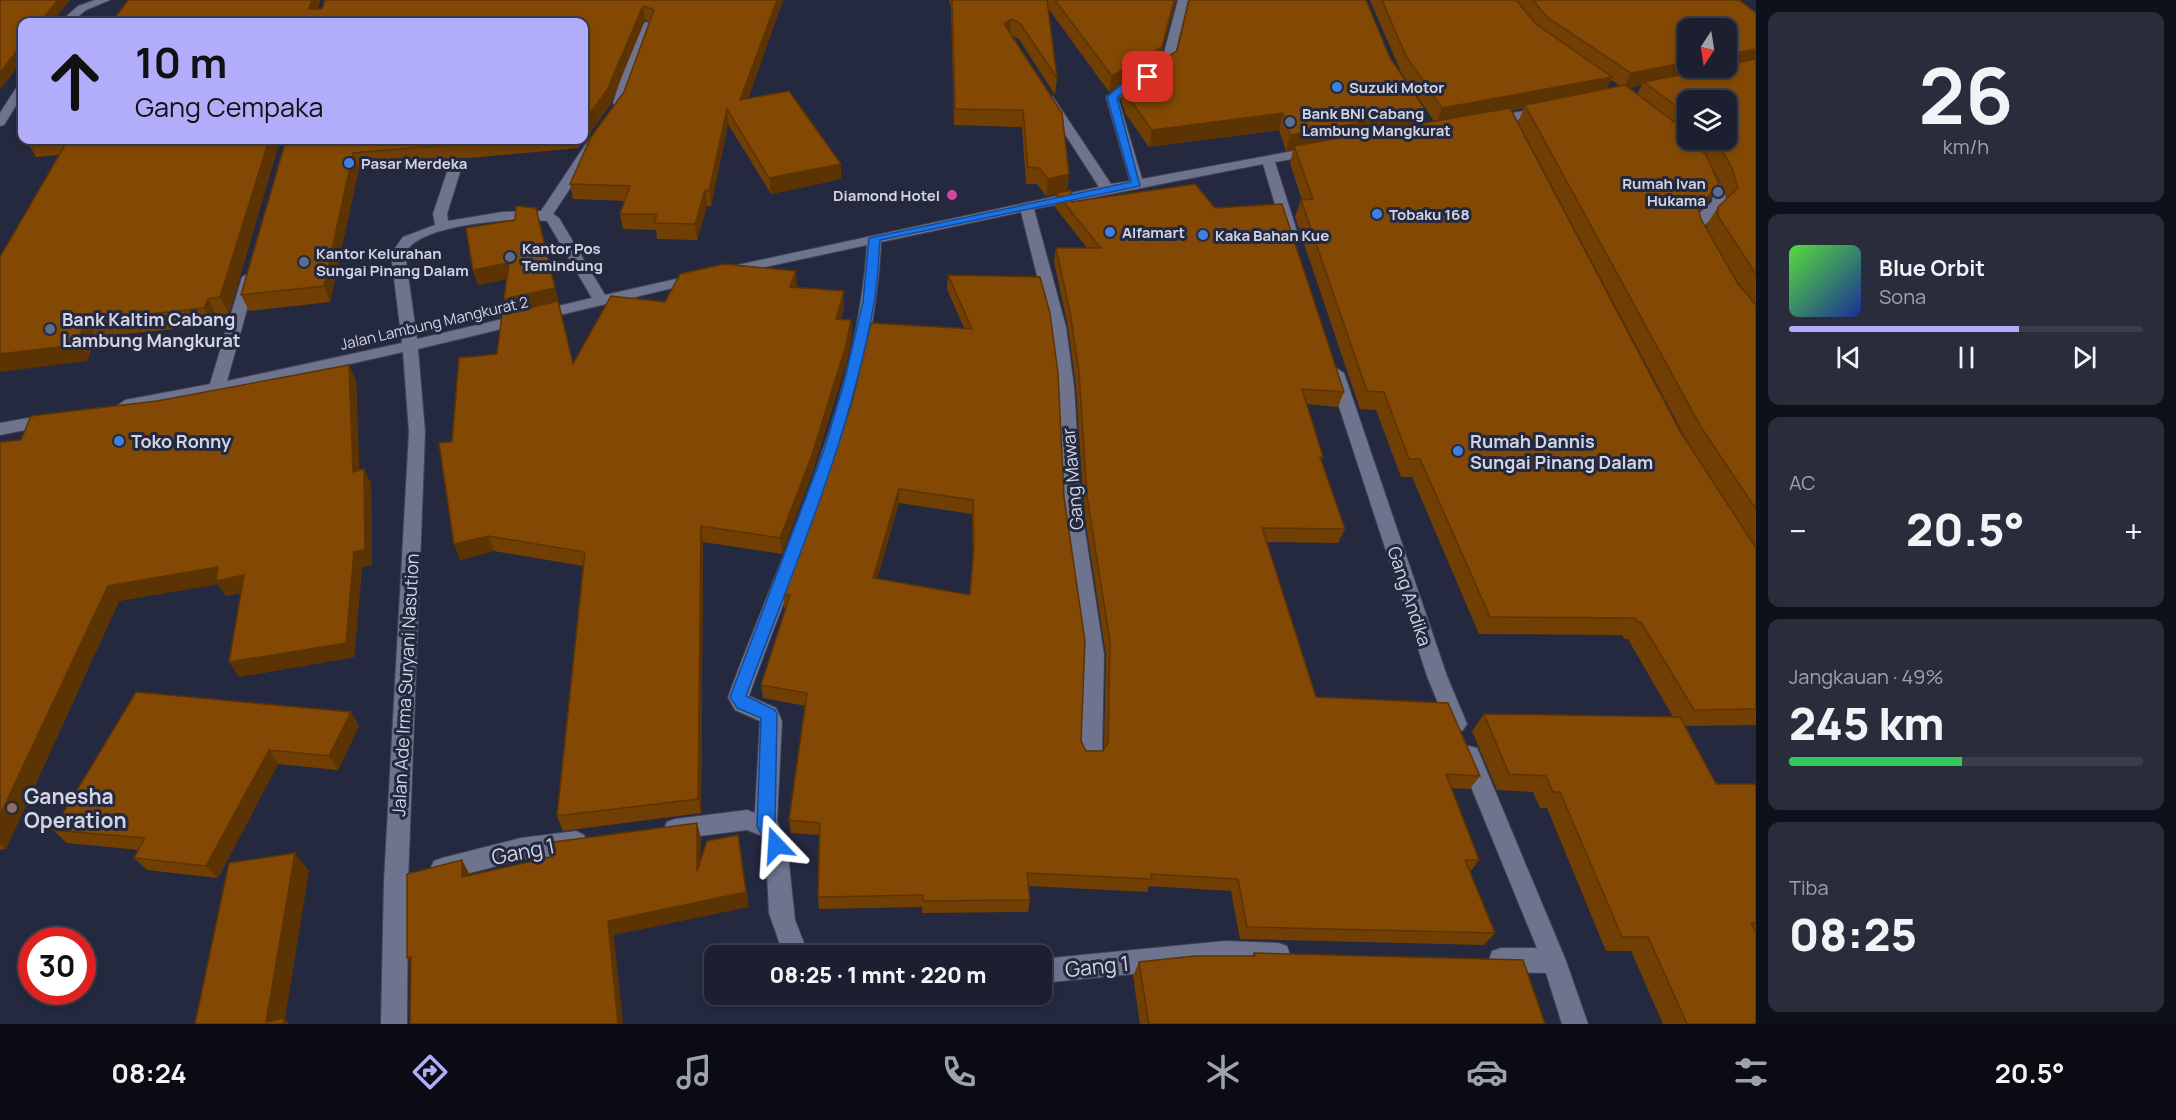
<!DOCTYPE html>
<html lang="id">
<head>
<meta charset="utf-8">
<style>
  body { margin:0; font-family:Manrope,sans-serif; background:#292c3b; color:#f1f3f6; height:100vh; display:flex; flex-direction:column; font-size:22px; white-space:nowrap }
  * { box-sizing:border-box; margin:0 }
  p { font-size:20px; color:#a0a2aa }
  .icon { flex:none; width:33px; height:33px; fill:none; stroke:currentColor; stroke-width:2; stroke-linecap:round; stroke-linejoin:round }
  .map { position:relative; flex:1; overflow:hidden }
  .panel { display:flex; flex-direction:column; gap:12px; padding:12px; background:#0f111a; width:420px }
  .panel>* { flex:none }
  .top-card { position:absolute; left:18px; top:18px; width:570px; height:126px; border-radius:12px; box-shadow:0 3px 9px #0003,0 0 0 2px #3a3d4b; background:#b1adfa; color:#111; overflow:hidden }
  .needle { width:39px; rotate:192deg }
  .fabs { position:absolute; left:1677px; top:18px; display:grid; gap:12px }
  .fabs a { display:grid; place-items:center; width:60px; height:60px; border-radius:12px; background:#1c1f2f; box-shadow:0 3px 9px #0003,0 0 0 2px #3a3d4b; font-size:30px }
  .speed { position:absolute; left:18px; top:927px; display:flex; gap:12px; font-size:30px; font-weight:700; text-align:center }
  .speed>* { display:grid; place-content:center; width:78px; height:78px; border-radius:50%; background:#1c1f2f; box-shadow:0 3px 9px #0003,0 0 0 2px #3a3d4b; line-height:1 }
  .speed .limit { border:9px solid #d22; background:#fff; color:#111 }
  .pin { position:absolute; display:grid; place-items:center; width:51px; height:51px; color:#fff; margin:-26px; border-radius:12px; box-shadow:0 3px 9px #0006 }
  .me { position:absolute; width:66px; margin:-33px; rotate:340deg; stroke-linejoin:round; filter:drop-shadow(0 0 4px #0008) }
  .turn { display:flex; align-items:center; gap:21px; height:126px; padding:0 18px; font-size:27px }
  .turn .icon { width:78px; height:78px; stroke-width:2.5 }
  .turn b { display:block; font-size:42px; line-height:51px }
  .big { font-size:45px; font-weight:800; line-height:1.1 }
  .panel .tile { flex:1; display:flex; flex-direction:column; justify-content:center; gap:9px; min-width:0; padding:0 21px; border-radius:12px; background:#292c3b }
  .panel .dial { align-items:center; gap:0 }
  .dial b { font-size:78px; line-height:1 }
  .song { display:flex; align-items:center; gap:18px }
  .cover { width:72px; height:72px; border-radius:9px; background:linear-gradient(135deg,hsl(110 70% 55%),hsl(230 70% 35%)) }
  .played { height:6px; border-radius:3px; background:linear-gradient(90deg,#b1adfa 65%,#3a3d4b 65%) }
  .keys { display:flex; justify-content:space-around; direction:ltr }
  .heat { display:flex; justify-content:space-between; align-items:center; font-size:33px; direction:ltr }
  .charge { height:9px; border-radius:4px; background:linear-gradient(90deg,#34c759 49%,#3a3d4b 0) }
  .trip { position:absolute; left:704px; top:945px; width:348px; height:60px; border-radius:12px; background:#1c1f2f; box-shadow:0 3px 9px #0003,0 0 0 2px #3a3d4b; font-weight:800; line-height:60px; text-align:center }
  .menu { display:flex; height:96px; justify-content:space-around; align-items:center; background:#0b0c13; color:#a0a2aa }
  .menu .icon { width:42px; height:42px }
  .menu .selected { color:#b1adfa }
  .menu b { font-size:27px; color:#f1f3f6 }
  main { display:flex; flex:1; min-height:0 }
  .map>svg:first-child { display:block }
</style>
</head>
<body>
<main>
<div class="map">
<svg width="1756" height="1024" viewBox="0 0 1756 1024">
  <rect width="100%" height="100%" fill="#25293f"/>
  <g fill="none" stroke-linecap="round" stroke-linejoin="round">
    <defs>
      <g id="minor">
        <path d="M95 0H110L86 10 71 22H60L78 6Z"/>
        <path d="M1178 0H1188L1172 66 1118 98 1142 179 1315 147 1321 151 1315 155 1275 162 1300 241 1293 245 1286 241 1263 164 1034 209 1066 327 1074 387 1082 511 1104 655 1102 755 1099 762 1091 764 1083 762 1080 755 1084 655 1064 511 1058 387 1050 327 1021 212 881 242C874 402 801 548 749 696L776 708 782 721 777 821 787 845 795 920 809 956H784L769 913 766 854 762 836 747 830 675 839 667 836 664 829 667 822 675 819 747 810 755 813 760 721 735 710 728 697C782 550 857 404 867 245L728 275 721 271 728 267 1099 187 1043 100 1049 96 1053 97 1111 184 1130 181 1106 97 1120 86 1161 64Z"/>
        <path d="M645 22 654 24 644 44 625 103 615 106 613 103 632 44Z"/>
        <path d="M18 85H22V96L4 125 0 126V113Z"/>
        <path d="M1545 107 1551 111 1549 114 1490 125 1484 121 1490 117Z"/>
        <path d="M597 135 603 139 553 214 559 218 605 295 698 274 705 278 698 282 418 349 425 432 408 881 407 1024H381L384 881 409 432 403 352 217 394 125 412 117 406 125 400 210 384 242 277 249 273 256 277 227 381 402 343 391 254 403 237 435 225 433 214 449 166 454 165 461 169 447 214 448 221 502 212 541 211 585 145 593 136ZM523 219 547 221 592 298 417 339 405 254C416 226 496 221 523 219Z"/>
        <path d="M1704 165 1709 166 1727 196 1724 206 1704 226 1708 241 1701 245 1694 241 1690 226 1696 216 1712 202 1713 196 1697 169Z"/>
        <path d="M1336 368 1344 373 1447 676 1467 724 1463 730 1456 733 1449 730 1427 676 1328 373Z"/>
        <path d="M50 414 58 420 56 424 0 435V423Z"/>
        <path d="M1469 746 1477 748 1480 755 1566 961 1588 1024H1562L1546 973 1501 972 1492 969 1489 960 1492 951 1501 948H1537L1458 755 1461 748Z"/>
        <path d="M576 831 584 835 587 842 584 849 576 853 521 860 442 880 434 877 430 869 434 861 442 858 521 838Z"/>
        <path d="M1225 941 1278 943 1287 946 1290 955 1287 964 1278 967 1225 965 1041 983V959Z"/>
      </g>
    </defs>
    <use href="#minor" stroke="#414456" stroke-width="2"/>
    <use href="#minor" fill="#6e748e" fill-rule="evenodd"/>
  </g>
  <g fill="#713f03" fill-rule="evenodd">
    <path d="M128 0H320L318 9H322L325 0H783L748 99 841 179 771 194 728 124 711 206H707L697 240 657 239 656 230 623 229 620 214 625 201 573 199 570 184 624 92 650 22 645 20 610 105 579 148 359 168 330 302 249 311 241 295 286 140H584V22Z"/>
    <path d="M949 0H1176L1159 61 1390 58 1426 111 1422 124 1434 121 1401 72 1370 0H1739L1756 13V725L1685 726 1716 784H1756V1024H1663L1631 951H1606L1547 808H1540L1533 792 1497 790 1472 731 1484 714 1673 717 1628 639H1624L1622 635 1479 634 1412 477H1401L1376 410 1360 409 1295 217 1301 200H1302L1290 163 1293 150 1286 151 1279 130 1149 147 1125 113 1121 99 1123 83 1109 92 1048 8 1057 78 1055 95 1019 39 1012 36 1069 174 1067 191 1072 202 1344 392 1338 407 1306 404 1323 457 1321 461 1345 529 1338 543 1267 542 1316 697 1480 776 1470 789 1451 788 1479 860 1470 872 1495 933 1484 945 1240 939 1231 891 1149 886 1147 892 1029 886 1030 900 1028 912 922 913V907L819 909 818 897 819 835 791 833 789 820 806 706 763 698 761 685 786 608H784L783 594 964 328 947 289 948 275 1064 497 1081 741 1086 751H1103L1104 748 1106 655 1084 511 1076 387 1068 327 1054 262 1056 248H1087L1055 207 1056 194 1046 196 1037 184H1026L1022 127 954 125 951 8ZM1611 80 1620 86 1606 89ZM1642 85 1637 94 1629 88 1634 87ZM1688 100 1726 140H1688ZM1524 108 1518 122 1689 445 1680 431 1511 110ZM1711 166 1722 185 1726 199 1718 207 1707 224V230L1701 219 1699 212 1709 201ZM1729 267 1740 285 1743 290 1738 284ZM899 503 972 514 973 561 970 595 877 579Z"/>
    <path d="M29 140H280L229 314 216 315 213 325 96 337 87 361 59 155 36 157 27 141Z"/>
    <path d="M516 206 536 208 573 363 611 296 665 302 680 274 724 264 796 271V287L844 291V307L841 320H851L852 336 847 361 812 474 782 554 703 542 701 813 563 831 557 816 583 566 494 551 460 560 454 544 439 443 452 442 459 358 497 354 502 314 508 313 504 299 507 279 478 285 473 270 466 228 515 220Z"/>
    <path d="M356 380 359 470 364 469 371 484 372 565 362 567 354 657 239 677 241 593 226 596 218 584 119 601 6 849 0 850V442L21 440Z"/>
    <path d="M351 712 359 726 338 770 278 764 218 878 147 870 134 858 139 850 67 843 53 830Z"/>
    <path d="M1254 953 1545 1024H1140L1133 976 1139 962 1252 956Z"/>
  </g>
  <g fill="#5c3303">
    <path d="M58 0H70L53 22H40Z"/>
    <path d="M312 0H320L314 22 309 9Z"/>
    <path d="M777 0H783L742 115 740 100Z"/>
    <path d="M1174 0H1176L1159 62 1109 92 1112 76Z"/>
    <path d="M643 6 645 20 610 105 579 148 577 140H584V122Z"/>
    <path d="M1011 19 1010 35 1004 24Z"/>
    <path d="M22 44V61L0 90V73Z"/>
    <path d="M1756 49V64L1644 82 1642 85 1623 89 1631 73 1688 62V68H1726V55Z"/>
    <path d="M1612 77 1604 93 1525 105 1524 108 1436 125 1442 108Z"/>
    <path d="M727 109 728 124 711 206 709 191Z"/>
    <path d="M1426 111 1420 127 1294 146 1293 150 1286 151 1290 135Z"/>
    <path d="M1283 113 1279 130 1149 147 1152 130Z"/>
    <path d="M269 140H280L229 314 220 297Z"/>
    <path d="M353 153 359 168 330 302 324 286Z"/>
    <path d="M841 164V179L771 194 769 178Z"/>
    <path d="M1069 174 1067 191 1046 196 1048 179Z"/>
    <path d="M1719 184 1709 201 1688 225 1698 208Z"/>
    <path d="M705 190 707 206 697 240 695 224Z"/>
    <path d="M536 208 577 379 509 315 504 299Z"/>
    <path d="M509 263 513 278 478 285 473 270Z"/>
    <path d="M796 271 797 286 791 303 790 287Z"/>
    <path d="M844 291V307L837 335 836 319Z"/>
    <path d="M208 299 216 315 213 325 204 308Z"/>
    <path d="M851 320 852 336 847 361 812 474 782 554 780 538Z"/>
    <path d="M86 321 96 337 87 361 0 372V354Z"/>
    <path d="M349 365 356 380 360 487 353 472Z"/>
    <path d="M364 469 371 484 372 565 362 567 354 657 239 677 229 662 354 552Z"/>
    <path d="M899 489V503L873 593V578Z"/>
    <path d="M701 526 703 542 701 813 698 799Z"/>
    <path d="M488 536 494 551 460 560 454 544Z"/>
    <path d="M218 567 244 575 253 590 226 596 218 584 119 601 6 849 0 844V815L108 586Z"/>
    <path d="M351 712 359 726 338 770 329 756Z"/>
    <path d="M269 750 278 764 218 878 206 866Z"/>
    <path d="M697 823 701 838 700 886 697 871Z"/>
    <path d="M738 835 749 907 614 935 623 1024H618L608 921 746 892Z"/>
    <path d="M295 853 309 871 285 1019 290 1024H269L266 1022Z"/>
    <path d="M462 860 470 875 462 877Z"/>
    <path d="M411 957 417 972 407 958Z"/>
  </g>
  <g fill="#834904" stroke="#5c3303" stroke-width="1.5" fill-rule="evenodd">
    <path d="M0 0H58L40 22H22V44L0 73Z"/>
    <path d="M128 0H312L309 9H322L325 0H777L740 100 789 91 841 164 769 178 727 109 709 191 705 190 695 224 654 223 657 214H620L630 186 570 184 591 137 624 92 654 10 643 6 607 90 584 122V22H112Z"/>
    <path d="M952 0H1047L1057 78 1020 23 1011 19 1004 24 1062 113 1069 174 1048 179 1039 168 1028 167 1023 110 955 109Z"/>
    <path d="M1055 0H1174L1162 47 1112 76Z"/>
    <path d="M1189 0H1366L1390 58 1426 111 1290 135 1283 113 1152 130 1128 97 1123 83 1177 51Z"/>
    <path d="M1382 0H1516L1536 24 1612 77 1442 108 1406 56Z"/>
    <path d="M1533 0H1739L1756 13V49L1726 55V28H1688V62L1631 73 1547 17Z"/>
    <path d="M1756 59V274L1718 216V207L1738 188 1732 168 1723 152 1712 140H1726V100H1688V115L1644 82 1715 68H1726V65Z"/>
    <path d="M1625 85 1682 128 1688 134V140H1692L1706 155 1719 184 1698 208 1701 219 1738 284 1756 305V509L1701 427 1525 105Z"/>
    <path d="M1510 108 1680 431 1756 548V709L1694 710 1641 622H1637L1635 618 1490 617 1420 459H1409L1384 392 1367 391 1301 200 1313 199 1294 146Z"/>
    <path d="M29 140H54L27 141Z"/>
    <path d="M68 140H269L220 297 208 299 204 308 86 321 76 345 0 354V257Z"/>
    <path d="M286 140H503L353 153 324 286 241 295Z"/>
    <path d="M1195 184 1215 208 1282 204 1344 392 1302 389 1323 457H1320L1345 529 1262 528 1316 697 1448 703 1480 776 1446 774 1479 860H1465L1495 933 1247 927 1238 879 1151 874 1152 879 1027 873 1030 900 923 901V895L818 897 820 823 789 820 807 693 761 685 790 595 783 594 833 459 852 402 871 323 972 329 948 275 1040 277 1050 313 1058 373 1064 497 1085 641 1081 741 1086 751H1103L1108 742 1110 641 1087 496 1079 372 1070 312 1056 248H1101L1056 193 1071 190 1072 202ZM899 489 973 500 974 546 970 595 873 578Z"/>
    <path d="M516 206 536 208 555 288 504 299 509 263 473 270 466 228 515 220Z"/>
    <path d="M724 264 796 271 790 287 844 291 836 319 851 320 846 345 811 458 780 538 701 526 698 799 557 816 585 552 488 536 454 544 439 443 452 442 459 358 497 354 502 314 558 301 573 364 611 296 665 302 680 274Z"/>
    <path d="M349 365 353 472 364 469 365 550 354 552 346 643 229 662 244 575 216 581 218 567 108 586 0 815V442L21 440 31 416 157 401Z"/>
    <path d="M136 692 351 712 329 756 269 750 206 866 134 858 145 838 53 830Z"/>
    <path d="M1484 714 1680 717 1716 784H1756V923H1751L1756 932V1024H1687L1648 937H1622L1560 792H1553L1546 776 1509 774Z"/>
    <path d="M697 823V871L707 841 738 835 746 892 608 921 618 1024H410L411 957 407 958V874L462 860V877L552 857 554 842Z"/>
    <path d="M295 853 266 1022 284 1018 283 1024H195L229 863Z"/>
    <path d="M1254 953 1523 960 1545 1024H1149L1139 962 1195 956H1255Z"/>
  </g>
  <path fill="#1a73e8" stroke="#114b97" stroke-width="1.5" d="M1145 75 1152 77 1128 88 1117 98 1140 186 880 240C878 261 878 283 874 303 850 439 794 567 746 696L775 710 777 714 775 824 780 829 785 845 782 850 776 853 770 850 757 826 761 718 737 708 730 697 824 450 844 383 863 302 869 238 1131 182 1107 97 1122 84Z"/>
  <g fill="#3f7fe0" stroke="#25293f" stroke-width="2">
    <circle cx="1337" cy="87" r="6"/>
    <circle cx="349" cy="163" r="6"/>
    <circle cx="1377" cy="214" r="6"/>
    <circle cx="1110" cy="232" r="6"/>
    <circle cx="1203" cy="235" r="6"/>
    <circle cx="119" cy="441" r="6"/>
    <circle cx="1458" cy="451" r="6"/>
  </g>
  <g fill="#5c6f8a" stroke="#25293f" stroke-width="2">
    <circle cx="1290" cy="122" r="6"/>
    <circle cx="1718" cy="192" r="6"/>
    <circle cx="510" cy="257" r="6"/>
    <circle cx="304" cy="262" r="6"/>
    <circle cx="50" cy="329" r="6"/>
  </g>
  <circle fill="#d1479c" stroke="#25293f" stroke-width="2" cx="952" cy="195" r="6"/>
  <circle fill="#8d6e63" stroke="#25293f" stroke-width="2" cx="12" cy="808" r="6"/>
  <g text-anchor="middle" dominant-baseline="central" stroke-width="6" stroke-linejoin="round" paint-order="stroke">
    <g font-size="15" font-weight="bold" fill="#d1d5e3" stroke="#25293f" text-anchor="start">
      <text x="1349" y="87">Suzuki Motor</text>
      <text x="1302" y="113">Bank BNI Cabang<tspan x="1302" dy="17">Lambung Mangkurat</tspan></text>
      <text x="361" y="163">Pasar Merdeka</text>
      <text x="1706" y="183" text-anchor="end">Rumah Ivan<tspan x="1706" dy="17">Hukama</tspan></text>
      <text x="940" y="195" text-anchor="end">Diamond Hotel</text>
      <text x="1389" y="214">Tobaku 168</text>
      <text x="1122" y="232">Alfamart</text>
      <text x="1215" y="235">Kaka Bahan Kue</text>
      <text x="522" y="248">Kantor Pos<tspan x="522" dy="17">Temindung</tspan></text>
      <text x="316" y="253">Kantor Kelurahan<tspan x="316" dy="17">Sungai Pinang Dalam</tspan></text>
    </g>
    <g font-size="15" fill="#d1d5e3" stroke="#25293f">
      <text transform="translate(434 323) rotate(-13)">Jalan Lambung Mangkurat 2</text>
    </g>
    <g font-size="18" font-weight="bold" fill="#d1d5e3" stroke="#25293f" text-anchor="start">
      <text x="62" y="319">Bank Kaltim Cabang<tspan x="62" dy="21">Lambung Mangkurat</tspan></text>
      <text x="131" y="441">Toko Ronny</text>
      <text x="1470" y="441">Rumah Dannis<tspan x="1470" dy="21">Sungai Pinang Dalam</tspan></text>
    </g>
    <g font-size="18" fill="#d1d5e3" stroke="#25293f">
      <text transform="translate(1072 479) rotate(-95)">Gang Mawar</text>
      <text transform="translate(1410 596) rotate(72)">Gang Andika</text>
      <text transform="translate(405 685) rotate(-87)">Jalan Ade Irma Suryani Nasution</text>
    </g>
    <g font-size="21" font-weight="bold" fill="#d1d5e3" stroke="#25293f" text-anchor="start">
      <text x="24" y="796">Ganesha<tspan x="24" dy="24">Operation</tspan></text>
    </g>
    <g font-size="21" fill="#d1d5e3" stroke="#25293f">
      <text transform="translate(523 851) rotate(-11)">Gang 1</text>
      <text transform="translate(1097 966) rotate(-6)">Gang 1</text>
    </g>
  </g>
</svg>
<div class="fabs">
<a><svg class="needle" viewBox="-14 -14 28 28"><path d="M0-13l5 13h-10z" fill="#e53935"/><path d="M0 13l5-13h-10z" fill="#a0a2aa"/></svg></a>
<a><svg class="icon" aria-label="layers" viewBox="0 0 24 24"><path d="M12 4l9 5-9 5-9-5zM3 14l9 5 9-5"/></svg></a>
</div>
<div class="speed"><div class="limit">30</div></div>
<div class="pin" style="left:1148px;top:77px;background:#d93025"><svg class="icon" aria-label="arrive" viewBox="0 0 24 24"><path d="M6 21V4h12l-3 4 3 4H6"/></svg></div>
<svg class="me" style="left:776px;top:845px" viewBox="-20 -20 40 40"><path d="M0-17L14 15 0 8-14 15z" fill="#1a73e8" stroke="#fff" stroke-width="4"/></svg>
<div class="trip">08:25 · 1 mnt · 220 m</div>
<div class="top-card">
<div class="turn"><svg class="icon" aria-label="ahead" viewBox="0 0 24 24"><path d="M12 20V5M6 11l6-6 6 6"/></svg><div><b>10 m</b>Gang Cempaka</div></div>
</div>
</div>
<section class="panel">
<div class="tile dial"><b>26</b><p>km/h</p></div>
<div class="tile">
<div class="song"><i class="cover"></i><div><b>Blue Orbit</b><p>Sona</p></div></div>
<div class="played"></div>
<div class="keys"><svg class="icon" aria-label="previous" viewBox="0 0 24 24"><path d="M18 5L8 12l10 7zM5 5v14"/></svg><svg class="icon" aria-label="pause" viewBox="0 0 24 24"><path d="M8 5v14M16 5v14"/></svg><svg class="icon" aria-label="next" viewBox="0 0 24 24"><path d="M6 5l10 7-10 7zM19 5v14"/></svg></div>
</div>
<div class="tile"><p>AC</p>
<div class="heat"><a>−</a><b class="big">20.5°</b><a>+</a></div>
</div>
<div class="tile"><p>Jangkauan · 49%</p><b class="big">245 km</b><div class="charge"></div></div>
<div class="tile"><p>Tiba</p><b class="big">08:25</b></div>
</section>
</main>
<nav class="menu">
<b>08:24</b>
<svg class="icon selected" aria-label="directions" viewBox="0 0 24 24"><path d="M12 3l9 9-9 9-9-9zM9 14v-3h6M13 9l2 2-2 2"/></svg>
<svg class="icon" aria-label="music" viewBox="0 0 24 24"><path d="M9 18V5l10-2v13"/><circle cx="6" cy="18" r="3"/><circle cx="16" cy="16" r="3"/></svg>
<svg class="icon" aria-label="phone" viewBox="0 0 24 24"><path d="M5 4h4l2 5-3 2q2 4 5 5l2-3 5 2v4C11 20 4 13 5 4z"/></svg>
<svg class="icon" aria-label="climate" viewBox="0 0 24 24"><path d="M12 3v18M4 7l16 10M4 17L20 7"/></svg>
<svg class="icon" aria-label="car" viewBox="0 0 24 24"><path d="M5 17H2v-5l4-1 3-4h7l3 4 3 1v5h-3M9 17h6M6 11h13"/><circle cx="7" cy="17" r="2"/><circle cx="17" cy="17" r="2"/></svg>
<svg class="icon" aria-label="filters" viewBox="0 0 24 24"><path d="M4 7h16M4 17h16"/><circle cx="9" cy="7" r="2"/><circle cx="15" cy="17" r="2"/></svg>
<b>20.5°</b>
</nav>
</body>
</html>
